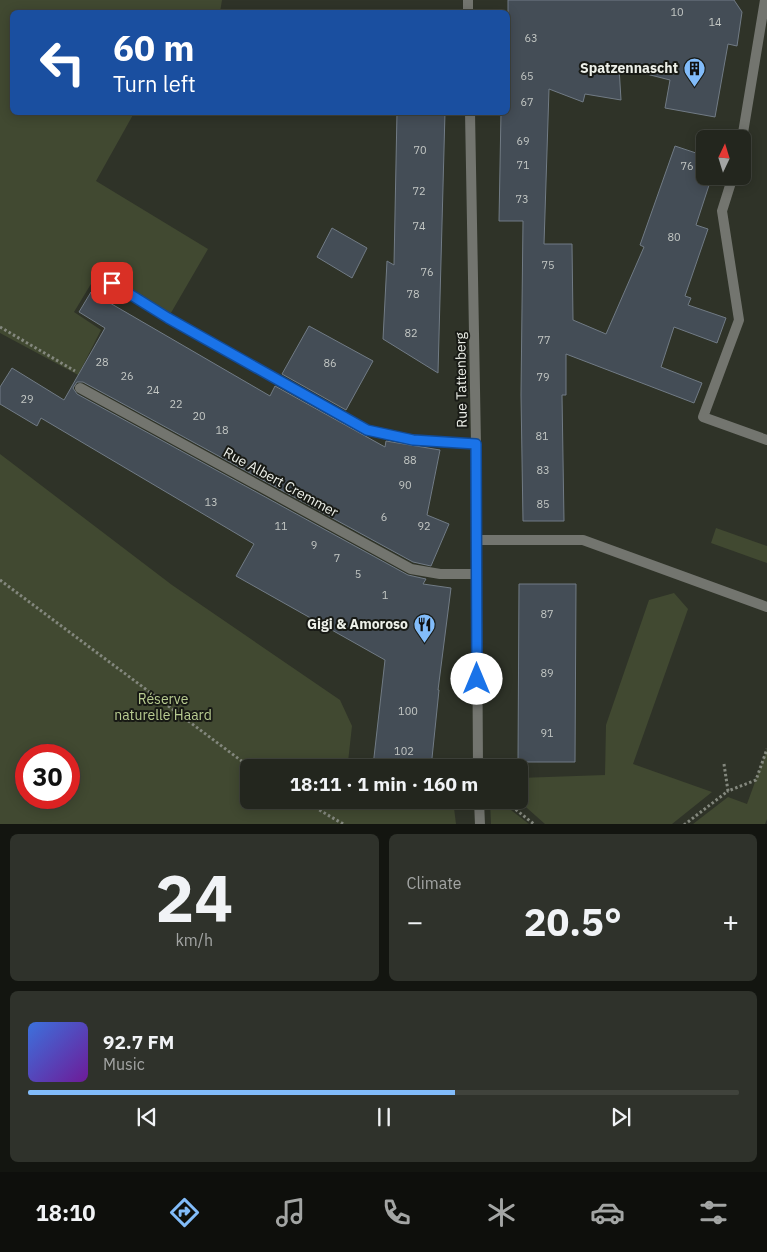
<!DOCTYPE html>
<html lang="en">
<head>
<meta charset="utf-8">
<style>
  body { margin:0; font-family:"IBM Plex Sans",sans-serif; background:#2f322b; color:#f1f3f6; height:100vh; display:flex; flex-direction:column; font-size:19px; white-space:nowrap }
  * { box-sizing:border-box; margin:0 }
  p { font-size:16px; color:#a3a5a4 }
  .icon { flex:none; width:28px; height:28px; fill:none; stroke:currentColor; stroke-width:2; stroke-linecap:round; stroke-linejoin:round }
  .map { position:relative; height:824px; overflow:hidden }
  .side { display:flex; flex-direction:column; gap:10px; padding:10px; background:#131510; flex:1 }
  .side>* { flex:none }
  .banner { position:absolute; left:10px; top:10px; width:500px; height:105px; border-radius:8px; box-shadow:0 2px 12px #0003,0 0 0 1px #40433c; background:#1a4fa0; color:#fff; overflow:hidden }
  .needle { width:32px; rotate:4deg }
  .tools { position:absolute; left:696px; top:130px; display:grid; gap:10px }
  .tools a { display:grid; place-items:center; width:55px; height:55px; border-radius:8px; background:#23261e; box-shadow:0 2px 12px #0003,0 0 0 1px #40433c; font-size:25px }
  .speed { position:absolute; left:15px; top:744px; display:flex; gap:10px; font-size:25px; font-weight:700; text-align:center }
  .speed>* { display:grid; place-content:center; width:65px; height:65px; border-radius:50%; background:#23261e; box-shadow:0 2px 12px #0003,0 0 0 1px #40433c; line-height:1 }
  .speed .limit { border:8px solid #d22; background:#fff; color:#111 }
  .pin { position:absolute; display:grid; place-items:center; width:42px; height:42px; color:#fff; margin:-21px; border-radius:10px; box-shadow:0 2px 8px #0006 }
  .me { position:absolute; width:55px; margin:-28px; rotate:0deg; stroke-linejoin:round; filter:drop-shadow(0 0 4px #0008) }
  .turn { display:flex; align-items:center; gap:18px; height:105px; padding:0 20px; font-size:22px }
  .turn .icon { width:65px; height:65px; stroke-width:2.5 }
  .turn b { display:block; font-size:35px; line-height:42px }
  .big { font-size:38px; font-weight:700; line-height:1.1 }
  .side .card { flex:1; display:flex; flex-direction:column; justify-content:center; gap:8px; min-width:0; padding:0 18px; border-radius:8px; background:#2f322b }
  .side .dial { align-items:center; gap:0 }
  .dial b { font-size:65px; line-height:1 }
  .song { display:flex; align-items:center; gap:15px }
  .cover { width:60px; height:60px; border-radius:8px; background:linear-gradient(135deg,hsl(220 70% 55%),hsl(280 70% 35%)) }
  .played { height:5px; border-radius:2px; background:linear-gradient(90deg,#82bcfa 60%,#40433c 60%) }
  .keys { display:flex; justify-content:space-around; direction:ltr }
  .heat { display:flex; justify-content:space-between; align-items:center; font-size:28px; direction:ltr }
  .side .tiles { flex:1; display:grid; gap:10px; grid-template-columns:1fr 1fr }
  .card:last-child { grid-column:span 2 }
  .trip { position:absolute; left:240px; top:759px; width:288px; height:50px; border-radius:8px; background:#23261e; box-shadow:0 2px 12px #0003,0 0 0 1px #40433c; font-weight:700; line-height:50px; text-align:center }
  .dock { display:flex; height:80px; justify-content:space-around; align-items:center; background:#0e0f0c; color:#a3a5a4 }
  .dock .icon { width:35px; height:35px }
  .dock .on { color:#82bcfa }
  .dock b { font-size:22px; color:#f1f3f6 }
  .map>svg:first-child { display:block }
</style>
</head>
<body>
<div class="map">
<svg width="767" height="825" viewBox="0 0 767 825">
  <rect width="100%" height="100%" fill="#2f3328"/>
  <g fill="#414931" fill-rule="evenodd">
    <path d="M0 0H222L220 12H12V112L134 113 96 181 208 249 168 318 97 274 74 312 101 330 78 375 0 333Z"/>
    <path d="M0 454 172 585 340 700 352 726 348 762 361 767 249 768V800H435L454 808 456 824H0ZM26 755H69V798H26Z"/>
    <path d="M716 528 767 546V563L711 543Z"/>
    <path d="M674 593 688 609 633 764 712 792 672 824H545L518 800 519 778 605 775 606 725 649 600Z"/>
    <path d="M767 749V819L765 824H693L728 797 747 804Z"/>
    <path d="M490 800H498L529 824H491Z"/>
  </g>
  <g fill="#444d56" stroke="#717b85">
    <path d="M508 0H734L742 12 737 46 728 44 715 117 665 108 670 80 619 67 621 100 585 94 583 102 549 89 544 244H572L573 320 606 334 644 247 640 245 675 146 705 156V176H712L696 225 708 229 685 296 691 298 688 305 726 318 717 343 674 327 661 367 702 383 694 403 566 354V395H562L564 521H523L521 395 523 221H499L501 112H508Z"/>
    <path d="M397 112H445L438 373 383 339 387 261 394 265Z"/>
    <path d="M332 228 367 248 352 278 317 257Z"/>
    <path d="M91 292 270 396 275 386 385 447 386 441 440 450 427 515 449 524 431 566 413 562 83 382H77L73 388 77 394 408 575 426 579 423 584 451 588 438 690H439L431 768 373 766 385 660 236 576 254 544 41 418 37 426 0 404V387L12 368 64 400 105 328 79 312Z"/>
    <path d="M309 326 373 361 346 410 282 374Z"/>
    <path d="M519 584H576L575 762H518Z"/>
  </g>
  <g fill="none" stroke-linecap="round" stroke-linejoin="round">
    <g stroke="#84887e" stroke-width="3" stroke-dasharray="2.5 2.5" stroke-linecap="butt">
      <path d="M0 327 75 371"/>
      <path d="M0 580 251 768"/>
      <path d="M724 764 728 791 756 780 767 749"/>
      <path d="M302 800 345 825"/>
      <path d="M504 800 535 825"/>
      <path d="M684 825 728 791"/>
    </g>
    <g stroke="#73756f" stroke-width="10">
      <path d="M98 274 168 318 367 430 413 440 476 444"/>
      <path d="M477 540H583L767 607"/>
    </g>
    <g stroke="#73756f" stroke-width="10">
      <path d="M468 0V12"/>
      <path d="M470 112 476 444 478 768"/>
      <path d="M742 139 765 0"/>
      <path d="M733 176 722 211 739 320 703 417 767 440"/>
      <path d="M80 388 411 569 440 574H477"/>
      <path d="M479 800 480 825"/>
    </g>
  </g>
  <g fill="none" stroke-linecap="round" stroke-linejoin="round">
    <defs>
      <path id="route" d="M112 283 168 318 367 430 413 440 476 444 477 679"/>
    </defs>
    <use href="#route" stroke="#114b97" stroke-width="12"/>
    <use href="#route" stroke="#1a73e8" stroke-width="9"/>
  </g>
  <defs>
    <symbol id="building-pin" viewBox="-11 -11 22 30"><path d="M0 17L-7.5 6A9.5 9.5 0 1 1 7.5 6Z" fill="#82bcfa" stroke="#181a15"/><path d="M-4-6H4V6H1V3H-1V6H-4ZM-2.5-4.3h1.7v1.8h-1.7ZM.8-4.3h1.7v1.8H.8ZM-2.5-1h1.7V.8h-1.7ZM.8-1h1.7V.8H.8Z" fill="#111"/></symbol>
    <symbol id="restaurant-pin" viewBox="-11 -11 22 30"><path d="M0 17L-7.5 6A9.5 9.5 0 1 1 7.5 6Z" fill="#82bcfa" stroke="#181a15"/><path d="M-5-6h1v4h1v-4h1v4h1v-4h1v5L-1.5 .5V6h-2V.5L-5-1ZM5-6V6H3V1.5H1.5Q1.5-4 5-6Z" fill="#111"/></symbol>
  </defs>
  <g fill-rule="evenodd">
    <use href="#building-pin" x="682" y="56" width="25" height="34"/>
    <use href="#restaurant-pin" x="412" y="612" width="25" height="34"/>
  </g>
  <g text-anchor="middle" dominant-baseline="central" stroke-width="4" stroke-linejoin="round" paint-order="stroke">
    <g font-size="11" fill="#c3c7c4">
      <text x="677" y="12">10</text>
      <text x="715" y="22">14</text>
      <text x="531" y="38">63</text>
      <text x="527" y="76">65</text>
      <text x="527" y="102">67</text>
      <text x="523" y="141">69</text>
      <text x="420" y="150">70</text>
      <text x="523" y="165">71</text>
      <text x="687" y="166">76</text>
      <text x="419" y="191">72</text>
      <text x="522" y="199">73</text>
      <text x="419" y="226">74</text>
      <text x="674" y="237">80</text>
      <text x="548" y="265">75</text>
      <text x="427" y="272">76</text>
      <text x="413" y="294">78</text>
      <text x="411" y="333">82</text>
      <text x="544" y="340">77</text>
      <text x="102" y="362">28</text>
      <text x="330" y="363">86</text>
      <text x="127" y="376">26</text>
      <text x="543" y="377">79</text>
      <text x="153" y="390">24</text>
      <text x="27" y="399">29</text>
      <text x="176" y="404">22</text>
      <text x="199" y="416">20</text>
      <text x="222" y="430">18</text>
      <text x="542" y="436">81</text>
      <text x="410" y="460">88</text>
      <text x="543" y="470">83</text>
      <text x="405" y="485">90</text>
      <text x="211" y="502">13</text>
      <text x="543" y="504">85</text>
      <text x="384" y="517">6</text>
      <text x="281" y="526">11</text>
      <text x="424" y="526">92</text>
      <text x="314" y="545">9</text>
      <text x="337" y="558">7</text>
      <text x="358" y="574">5</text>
      <text x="385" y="595">1</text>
      <text x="547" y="614">87</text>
      <text x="547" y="673">89</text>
      <text x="408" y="711">100</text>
      <text x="547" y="733">91</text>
      <text x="404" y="751">102</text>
    </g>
    <g font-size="14" font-weight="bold" fill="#edf0e9" stroke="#181a15" text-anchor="end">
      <text x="678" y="68">Spatzennascht</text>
      <text x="408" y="624">Gigi &amp; Amoroso</text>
    </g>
    <g font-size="14" fill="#edf0e9" stroke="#181a15">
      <text transform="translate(461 380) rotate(-91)">Rue Tattenberg</text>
      <text transform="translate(281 482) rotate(29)">Rue Albert Cremmer</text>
    </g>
    <g font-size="14" fill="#b9cc91" stroke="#181a15">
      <text x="163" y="699">Réserve<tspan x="163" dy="16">naturelle Haard</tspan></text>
    </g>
  </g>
</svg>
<div class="tools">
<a><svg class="needle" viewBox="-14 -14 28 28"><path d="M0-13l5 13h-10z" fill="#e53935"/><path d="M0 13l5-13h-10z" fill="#a3a5a4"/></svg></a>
</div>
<div class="speed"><div class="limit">30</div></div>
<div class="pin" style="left:112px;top:283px;background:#d93025"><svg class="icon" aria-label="arrive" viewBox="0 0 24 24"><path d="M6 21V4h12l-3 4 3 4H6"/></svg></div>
<svg class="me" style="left:477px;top:679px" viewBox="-20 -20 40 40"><circle r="19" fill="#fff"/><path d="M0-13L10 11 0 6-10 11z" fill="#1a73e8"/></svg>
<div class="trip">18:11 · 1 min · 160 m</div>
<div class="banner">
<div class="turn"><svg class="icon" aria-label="left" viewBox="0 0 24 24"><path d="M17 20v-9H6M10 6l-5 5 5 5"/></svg><div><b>60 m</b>Turn left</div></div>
</div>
</div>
<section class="side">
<div class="tiles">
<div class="card dial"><b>24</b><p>km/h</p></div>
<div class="card"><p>Climate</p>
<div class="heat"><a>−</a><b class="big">20.5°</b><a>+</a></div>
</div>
<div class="card">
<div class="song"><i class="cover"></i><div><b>92.7 FM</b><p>Music</p></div></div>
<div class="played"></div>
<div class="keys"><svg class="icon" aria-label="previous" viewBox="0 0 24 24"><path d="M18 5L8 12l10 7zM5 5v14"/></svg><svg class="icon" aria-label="pause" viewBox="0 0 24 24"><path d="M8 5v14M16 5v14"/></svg><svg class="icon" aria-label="next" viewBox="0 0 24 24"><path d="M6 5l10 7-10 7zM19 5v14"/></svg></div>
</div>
</div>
</section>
<nav class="dock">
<b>18:10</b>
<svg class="icon on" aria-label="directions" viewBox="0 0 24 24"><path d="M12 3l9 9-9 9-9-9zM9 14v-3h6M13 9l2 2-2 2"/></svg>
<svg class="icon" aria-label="music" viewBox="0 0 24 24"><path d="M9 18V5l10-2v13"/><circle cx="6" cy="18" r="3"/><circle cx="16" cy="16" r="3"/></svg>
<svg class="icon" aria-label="phone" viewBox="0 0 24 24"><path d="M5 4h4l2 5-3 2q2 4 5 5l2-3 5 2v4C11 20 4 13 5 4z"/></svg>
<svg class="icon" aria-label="climate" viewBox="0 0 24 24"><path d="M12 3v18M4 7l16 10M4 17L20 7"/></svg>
<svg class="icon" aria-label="car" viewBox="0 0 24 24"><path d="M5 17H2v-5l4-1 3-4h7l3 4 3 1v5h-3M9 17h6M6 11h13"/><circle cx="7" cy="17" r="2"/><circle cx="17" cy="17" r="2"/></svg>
<svg class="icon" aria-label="filters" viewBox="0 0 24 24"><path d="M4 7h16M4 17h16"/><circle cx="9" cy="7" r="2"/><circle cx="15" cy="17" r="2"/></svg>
</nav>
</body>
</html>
